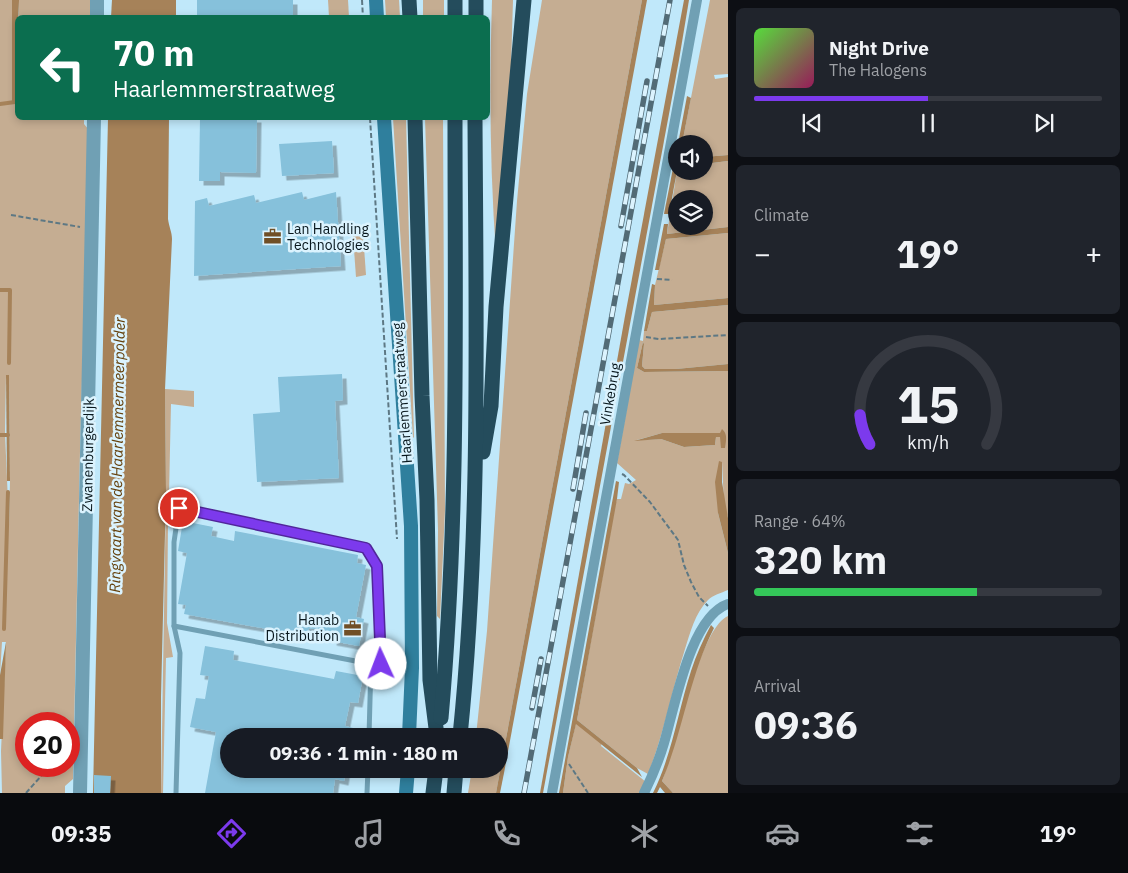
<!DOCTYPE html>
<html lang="en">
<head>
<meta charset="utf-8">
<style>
  body { margin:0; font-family:"IBM Plex Sans",sans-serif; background:#20242c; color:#f1f3f6; height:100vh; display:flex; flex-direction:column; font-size:19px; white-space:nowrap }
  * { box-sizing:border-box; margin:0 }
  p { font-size:16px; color:#9ea1a6 }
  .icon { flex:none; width:28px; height:28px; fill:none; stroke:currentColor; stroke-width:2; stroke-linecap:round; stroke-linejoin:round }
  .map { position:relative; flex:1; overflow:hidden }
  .sheet { display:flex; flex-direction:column; gap:8px; padding:8px; background:#0d0f14; width:400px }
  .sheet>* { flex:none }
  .guide { position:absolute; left:15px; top:15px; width:475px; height:105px; border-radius:8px; box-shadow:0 2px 8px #0003; background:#0b6e4f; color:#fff; overflow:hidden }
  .buttons { position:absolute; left:668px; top:135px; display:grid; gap:10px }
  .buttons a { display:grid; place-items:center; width:45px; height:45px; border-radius:50%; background:#171b24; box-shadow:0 2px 8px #0003; font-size:25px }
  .speed { position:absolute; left:15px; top:712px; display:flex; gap:10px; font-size:25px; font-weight:700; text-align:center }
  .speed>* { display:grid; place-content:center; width:65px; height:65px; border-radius:50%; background:#171b24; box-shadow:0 2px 8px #0003; line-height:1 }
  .speed .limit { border:8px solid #d22; background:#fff; color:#111 }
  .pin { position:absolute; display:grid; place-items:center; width:42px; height:42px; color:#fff; margin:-21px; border:2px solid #fff; border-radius:50%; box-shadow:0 1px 5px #0007 }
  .me { position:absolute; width:55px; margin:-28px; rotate:358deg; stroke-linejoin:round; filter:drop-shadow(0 0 4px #0008) }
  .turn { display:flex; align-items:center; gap:18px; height:105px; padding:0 15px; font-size:22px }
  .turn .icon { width:65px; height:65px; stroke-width:2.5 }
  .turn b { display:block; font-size:35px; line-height:42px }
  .big { font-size:38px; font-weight:800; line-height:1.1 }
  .sheet .card { flex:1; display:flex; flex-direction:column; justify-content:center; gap:8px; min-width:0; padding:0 18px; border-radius:8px; background:#20242c }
  .sheet .dial { align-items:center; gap:0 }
  .dial svg { height:130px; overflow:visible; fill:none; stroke:#363941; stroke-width:7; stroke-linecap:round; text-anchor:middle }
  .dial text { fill:#f1f3f6; stroke:none }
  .song { display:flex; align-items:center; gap:15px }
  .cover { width:60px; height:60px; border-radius:8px; background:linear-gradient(135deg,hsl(110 70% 55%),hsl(330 70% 35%)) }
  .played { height:5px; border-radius:2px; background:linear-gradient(90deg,#7c3aed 50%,#363941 50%) }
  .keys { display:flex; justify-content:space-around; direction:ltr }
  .heat { display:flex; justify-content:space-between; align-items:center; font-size:28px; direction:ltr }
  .charge { height:8px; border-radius:4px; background:linear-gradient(90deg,#34c759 64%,#363941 0) }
  .trip { position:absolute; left:220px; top:728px; width:288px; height:50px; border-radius:25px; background:#171b24; box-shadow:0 2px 8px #0003; font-weight:800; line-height:50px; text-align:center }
  .menu { display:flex; height:80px; justify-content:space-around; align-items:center; background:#090b0e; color:#9ea1a6 }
  .menu .icon { width:35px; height:35px }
  .menu .selected { color:#7c3aed }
  .menu b { font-size:22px; color:#f1f3f6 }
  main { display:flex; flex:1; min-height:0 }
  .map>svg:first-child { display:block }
</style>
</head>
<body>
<main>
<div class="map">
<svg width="728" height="793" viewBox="0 0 728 793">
  <defs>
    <filter id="shadow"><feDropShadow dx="4.5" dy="4.5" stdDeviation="0" flood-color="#0004"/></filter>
  </defs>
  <rect width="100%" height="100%" fill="#c0e8fa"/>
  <g fill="#c5ad92" fill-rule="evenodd">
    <path d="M0 0H12V101L17 102V74L18 118H84V124L89 130 80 451 73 779 65 786V793H2L1 751 6 642H2L0 675ZM6 375H9L10 481 9 525 5 433ZM26 724H69V766H26Z"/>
    <path d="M19 0H91V17L19 18Z"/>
    <path d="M328 0H348L349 17H329Z"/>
    <path d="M385 0H399L400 17H386Z"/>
    <rect x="423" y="0" width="21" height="17"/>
    <path d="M492 0H513L509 132 497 267C490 178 489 89 492 0Z"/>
    <path d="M542 0H642L496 793H468L472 769H499V736H476L487 631 517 201 527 94Z"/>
    <path d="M710 0H728V74L714 75 715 79 728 77V155L704 157V144H682Z"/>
    <path d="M393 118H406L414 437 413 438Z"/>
    <path d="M425 118H443L445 510 440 619 437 616 438 530Z"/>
    <path d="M728 161V227L667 234 677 171H704V164ZM676 199H704V226H676Z"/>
    <path d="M363 233 366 275 356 277 353 236Z"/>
    <path d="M728 233V298L654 305 655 285 666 239Z"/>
    <path d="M728 305V364L676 369H645L642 366 644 344 643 342 637 368 644 372 728 371V518L724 504 722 462 718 513 728 553V590C721 593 713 595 708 600 695 613 690 633 685 649 672 690 664 734 648 774L637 768 577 720 615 506 617 499H621L625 483 629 484 636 480 617 463 639 340 643 341 644 331H647L652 312ZM662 433H721L720 437H716L715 445 684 447 661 439 637 440Z"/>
    <path d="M165 389 194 391V407L171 404 169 494 176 500 175 512 168 524 167 623 173 657 166 658 163 793H161L166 493Z"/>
    <path d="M728 616V793H673L662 781C675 750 699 628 728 616Z"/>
    <path d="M576 723 602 743 601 746 646 782 640 793H563L568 757Z"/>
  </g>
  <g fill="#a68259">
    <path d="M12 0H19L16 104 12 101Z"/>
    <path d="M112 0H176V17H111Z"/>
    <path d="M642 0H647L504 773 500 793H496Z"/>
    <path d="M684 0H689L679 60 543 793H540L625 316Z"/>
    <path d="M687 96 691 98 682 144H678Z"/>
    <path d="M108 118H169L168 219C169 227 172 232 172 239L165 389 166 493 161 697V793H93Z"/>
    <path d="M676 153 677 171 669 214H664Z"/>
    <path d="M728 155V161L704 164V157Z"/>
    <path d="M664 224H668L667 234 728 227V233L666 239 659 270H655Z"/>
    <path d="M652 284 655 285 654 305 728 298V305L652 312 647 331H644Z"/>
    <path d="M643 342 644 344 642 366 645 369H676L728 364V371L644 372 637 368Z"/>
    <path d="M6 375H9L10 481H7Z"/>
    <path d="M722 429C728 434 726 441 725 448H721L720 437H716L715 445 684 447 661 439 634 441 662 433H720Z"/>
    <path d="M719 461 722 462V482L728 518V553L718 513 715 482Z"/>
    <path d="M616 481 619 482 617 499 577 720 637 768 642 777 576 724 568 757 563 793H559Z"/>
    <path d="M711 625 714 628C689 677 683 732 662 781L673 793H665L660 787 657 793H653C672 755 678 711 691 671 696 655 703 640 711 625Z"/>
    <path d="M6 642 3 739H0V675Z"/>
  </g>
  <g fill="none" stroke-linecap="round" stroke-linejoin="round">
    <g stroke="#a68259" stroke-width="4">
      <path d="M0 104 15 102"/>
      <path d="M0 290H10L9 363"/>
      <path d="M0 435H8"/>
      <path d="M4 629 8 492"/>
    </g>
  </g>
  <g fill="#86c1db" filter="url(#shadow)">
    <rect x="197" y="0" width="96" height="18"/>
    <path d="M200 118H257L256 173 220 172V181H199Z"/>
    <path d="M332 141 334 173 282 176 279 144Z"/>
    <path d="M302 192 304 200 336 192 341 266 194 276 195 201 207 198 209 206 254 195 256 203Z"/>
    <path d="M342 374 343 400 335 401 339 478 257 482 253 414 280 412 278 377Z"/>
    <path d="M183 521 213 527 211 536 234 541 235 531 358 555 357 563 366 565 356 617 364 619 359 646 332 641 334 632 309 628 307 636 184 614 186 605 178 604 187 553 178 551Z"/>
    <path d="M205 646 234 651 233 660 334 679 336 671 363 676 358 703 350 702 345 726 353 728 352 736H229V769H346L344 781 335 779 333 793H205L216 732 190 727 196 698 205 699 209 676 200 675Z"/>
    <path d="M94 775 111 776 110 793H94Z"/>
  </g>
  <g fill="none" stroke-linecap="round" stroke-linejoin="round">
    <g stroke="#5d7884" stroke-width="2" stroke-dasharray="5 2.5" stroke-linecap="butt">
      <path d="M362 0 363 18"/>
      <path d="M370 118 397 539"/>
      <path d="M11 215 80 227"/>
      <path d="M669 218H676"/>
      <path d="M657 279 672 280"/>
      <path d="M646 337 659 339 728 335"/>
      <path d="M622 474 624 475 650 502 678 540 684 565 691 582 699 597 708 606"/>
      <path d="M569 764 588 793"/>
      <path d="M26 793 50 766"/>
    </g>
    <g stroke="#70a0b4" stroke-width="5">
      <path d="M174 626 371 664 410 668"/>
      <path d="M369 736 371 664"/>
      <path d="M176 793 180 653 174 626V542L179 508 366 548 377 566 381 664"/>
      <path d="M367 793 368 769"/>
    </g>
    <g stroke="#70a0b4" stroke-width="10">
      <path d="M552 793 697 0"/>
      <path d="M644 793C652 777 659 760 664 743 675 707 690 617 728 604"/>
    </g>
    <g stroke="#70a0b4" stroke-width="14">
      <path d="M97 18V0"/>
      <path d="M80 793 94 118"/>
    </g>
    <g stroke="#2f7f9d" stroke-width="14">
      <path d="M376 0 377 18"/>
      <path d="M384 118 411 526 412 668 409 736"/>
      <path d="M406 793 408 769"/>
    </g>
    <g stroke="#244c5c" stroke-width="15">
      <path d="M409 0 410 18"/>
      <path d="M455 18V0"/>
      <path d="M476 18V0"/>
      <path d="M415 118 422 396 427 500 430 680 437 736"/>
      <path d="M483 452 491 406 496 307 524 0"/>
      <path d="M441 718C459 518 455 318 455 118"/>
      <path d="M460 736C481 531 476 324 475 118"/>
      <path d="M433 793 436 769"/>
      <path d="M454 793 456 769"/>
    </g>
    <defs>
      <g id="rail">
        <path d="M621 226 647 81"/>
        <path d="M573 489 586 413"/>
        <path d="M532 708 541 659"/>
        <path d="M524 793 670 0"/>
      </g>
    </defs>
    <use href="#rail" stroke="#526b76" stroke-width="5.5"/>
    <use href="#rail" stroke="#dbf3fe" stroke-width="4" stroke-dasharray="11" stroke-linecap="butt"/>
  </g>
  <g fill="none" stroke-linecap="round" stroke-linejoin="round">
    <defs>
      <path id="route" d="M179 508 366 548 377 566 381 664"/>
    </defs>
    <use href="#route" stroke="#51269a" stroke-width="12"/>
    <use href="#route" stroke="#7c3aed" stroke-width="9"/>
  </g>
  <defs>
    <symbol id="office-bare" viewBox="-9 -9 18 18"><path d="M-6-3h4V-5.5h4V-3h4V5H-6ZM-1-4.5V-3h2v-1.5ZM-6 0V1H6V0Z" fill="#704f26" stroke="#dbf3fe" stroke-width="2.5" paint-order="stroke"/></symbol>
  </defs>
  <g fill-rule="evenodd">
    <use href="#office-bare" x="260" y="224" width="25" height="25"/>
    <use href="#office-bare" x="340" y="616" width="25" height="25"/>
  </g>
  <g text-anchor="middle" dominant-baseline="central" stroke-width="5" stroke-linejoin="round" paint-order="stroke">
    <g font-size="14" fill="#08171d" stroke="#dbf3fe" text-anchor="start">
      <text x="287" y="229">Lan Handling<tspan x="287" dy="16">Technologies</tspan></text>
      <text x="339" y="620" text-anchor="end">Hanab<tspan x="339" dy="16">Distribution</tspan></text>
    </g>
    <g font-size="14" fill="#08171d" stroke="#dbf3fe">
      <text transform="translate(402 393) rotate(-94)">Haarlemmerstraatweg</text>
      <text transform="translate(610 394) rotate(-80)">Vinkebrug</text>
      <text transform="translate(88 455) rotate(-89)">Zwanenburgerdijk</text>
    </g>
    <g font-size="15" font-style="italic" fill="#65410d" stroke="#dbf3fe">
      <text transform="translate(117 455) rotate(-89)">Ringvaart van de Haarlemmermeerpolder</text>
    </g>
  </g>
</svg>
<div class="buttons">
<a><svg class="icon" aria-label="sound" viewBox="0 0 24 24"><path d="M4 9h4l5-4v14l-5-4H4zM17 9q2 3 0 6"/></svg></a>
<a><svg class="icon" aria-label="layers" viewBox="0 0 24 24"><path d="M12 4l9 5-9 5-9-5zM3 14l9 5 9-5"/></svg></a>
</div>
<div class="speed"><div class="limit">20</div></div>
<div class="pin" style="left:179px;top:508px;background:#d93025"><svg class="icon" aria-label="arrive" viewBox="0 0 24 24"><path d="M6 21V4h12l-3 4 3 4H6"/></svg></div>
<svg class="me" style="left:381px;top:664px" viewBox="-20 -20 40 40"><circle r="19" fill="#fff"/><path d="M0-13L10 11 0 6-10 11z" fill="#7c3aed"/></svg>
<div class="trip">09:36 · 1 min · 180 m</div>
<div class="guide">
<div class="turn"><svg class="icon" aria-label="left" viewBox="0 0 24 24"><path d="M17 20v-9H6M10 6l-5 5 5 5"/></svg><div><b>70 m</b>Haarlemmerstraatweg</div></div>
</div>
</div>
<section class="sheet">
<div class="card">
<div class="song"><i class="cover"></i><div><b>Night Drive</b><p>The Halogens</p></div></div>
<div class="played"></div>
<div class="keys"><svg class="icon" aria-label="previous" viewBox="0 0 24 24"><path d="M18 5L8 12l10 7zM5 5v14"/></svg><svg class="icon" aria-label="pause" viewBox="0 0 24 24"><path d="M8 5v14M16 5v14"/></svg><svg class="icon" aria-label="next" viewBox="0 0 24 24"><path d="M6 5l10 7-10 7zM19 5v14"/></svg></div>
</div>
<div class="card"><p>Climate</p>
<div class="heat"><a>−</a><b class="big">19°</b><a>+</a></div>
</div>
<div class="card dial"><svg viewBox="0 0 100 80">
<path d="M14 69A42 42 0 1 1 86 69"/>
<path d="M14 69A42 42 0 0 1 8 51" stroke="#7c3aed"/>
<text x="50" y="56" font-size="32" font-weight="700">15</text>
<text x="50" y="72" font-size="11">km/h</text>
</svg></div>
<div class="card"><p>Range · 64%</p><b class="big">320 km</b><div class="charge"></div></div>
<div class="card"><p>Arrival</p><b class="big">09:36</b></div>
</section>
</main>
<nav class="menu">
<b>09:35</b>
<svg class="icon selected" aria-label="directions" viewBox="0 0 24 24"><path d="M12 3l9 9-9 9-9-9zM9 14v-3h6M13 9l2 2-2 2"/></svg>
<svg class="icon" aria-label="music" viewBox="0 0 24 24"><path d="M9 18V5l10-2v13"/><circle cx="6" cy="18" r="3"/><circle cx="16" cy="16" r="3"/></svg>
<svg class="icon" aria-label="phone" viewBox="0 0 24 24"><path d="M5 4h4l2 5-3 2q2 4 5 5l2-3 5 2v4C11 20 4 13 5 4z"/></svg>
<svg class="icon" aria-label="climate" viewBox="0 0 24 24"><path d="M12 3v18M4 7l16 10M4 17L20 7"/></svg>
<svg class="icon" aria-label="car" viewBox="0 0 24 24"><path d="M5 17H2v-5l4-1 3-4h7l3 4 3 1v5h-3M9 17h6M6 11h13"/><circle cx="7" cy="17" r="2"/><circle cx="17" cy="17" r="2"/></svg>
<svg class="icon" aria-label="filters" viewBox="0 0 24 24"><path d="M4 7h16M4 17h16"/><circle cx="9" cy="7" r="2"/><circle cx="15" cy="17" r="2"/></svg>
<b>19°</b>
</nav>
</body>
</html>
